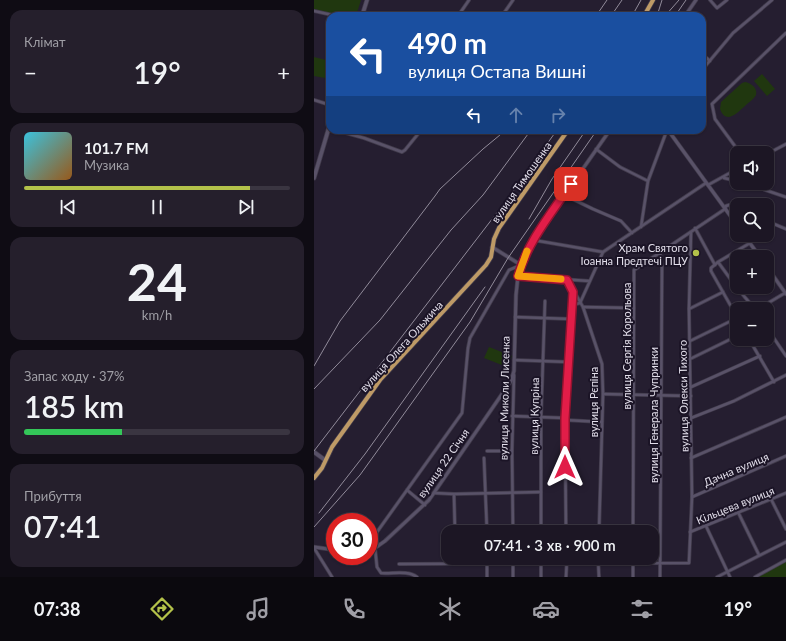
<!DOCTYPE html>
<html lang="uk">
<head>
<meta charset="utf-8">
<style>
  body { margin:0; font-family:Lato,sans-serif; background:#251f2c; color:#f1f3f6; height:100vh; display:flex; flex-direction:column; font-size:15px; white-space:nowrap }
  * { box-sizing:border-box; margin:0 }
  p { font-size:13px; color:#a09fa6 }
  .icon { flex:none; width:22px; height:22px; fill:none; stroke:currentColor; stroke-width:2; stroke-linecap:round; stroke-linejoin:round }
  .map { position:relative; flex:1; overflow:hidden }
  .drawer { display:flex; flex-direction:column; gap:10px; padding:10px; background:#0f0c14; width:314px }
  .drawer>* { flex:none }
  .hud { position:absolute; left:12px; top:12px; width:380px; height:122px; border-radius:12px; box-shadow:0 1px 3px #0004,0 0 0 1px #3a3541; background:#1a4fa0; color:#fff; overflow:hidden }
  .tools { position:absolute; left:416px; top:146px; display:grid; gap:8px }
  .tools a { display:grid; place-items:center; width:44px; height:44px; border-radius:8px; background:#1c1624; box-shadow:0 1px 3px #0004,0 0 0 1px #3a3541; font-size:20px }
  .speed { position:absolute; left:12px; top:513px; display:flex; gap:8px; font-size:20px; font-weight:700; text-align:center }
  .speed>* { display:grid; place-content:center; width:52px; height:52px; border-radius:50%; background:#1c1624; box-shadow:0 1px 3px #0004,0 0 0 1px #3a3541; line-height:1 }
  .speed .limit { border:6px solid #d22; background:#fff; color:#111 }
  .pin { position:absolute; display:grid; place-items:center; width:34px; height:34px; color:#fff; margin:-17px; border-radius:8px; box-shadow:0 2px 6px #0006 }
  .me { position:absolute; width:44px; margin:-22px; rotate:0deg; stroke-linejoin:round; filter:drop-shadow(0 0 3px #0008) }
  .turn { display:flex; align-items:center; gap:14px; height:84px; padding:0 16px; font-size:18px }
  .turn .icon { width:52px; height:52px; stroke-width:2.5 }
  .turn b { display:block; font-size:28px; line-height:34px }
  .lanes { display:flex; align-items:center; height:38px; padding:0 16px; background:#0003; justify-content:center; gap:20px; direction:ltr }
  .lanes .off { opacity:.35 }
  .big { font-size:30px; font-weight:600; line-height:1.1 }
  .drawer .tile { flex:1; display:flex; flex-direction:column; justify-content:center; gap:6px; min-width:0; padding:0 14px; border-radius:12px; background:#251f2c }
  .drawer .dial { align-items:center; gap:0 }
  .dial b { font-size:52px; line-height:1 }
  .song { display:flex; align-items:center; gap:12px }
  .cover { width:48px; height:48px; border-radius:6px; background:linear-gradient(135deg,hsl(190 70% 55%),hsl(30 70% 35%)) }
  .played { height:4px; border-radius:2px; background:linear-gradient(90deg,#b4c24a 85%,#3a3541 85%) }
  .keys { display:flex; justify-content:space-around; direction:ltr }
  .heat { display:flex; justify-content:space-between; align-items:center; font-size:22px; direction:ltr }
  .charge { height:6px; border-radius:3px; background:linear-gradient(90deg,#34c759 37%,#3a3541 0) }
  .trip { position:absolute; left:127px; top:525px; width:218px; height:40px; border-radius:12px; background:#1c1624; box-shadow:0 1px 3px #0004,0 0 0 1px #3a3541; font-weight:600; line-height:40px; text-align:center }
  .menu { display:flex; height:64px; justify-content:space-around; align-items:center; background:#0b090e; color:#a09fa6 }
  .menu .icon { width:28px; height:28px }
  .menu .on { color:#b4c24a }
  .menu b { font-size:18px; color:#f1f3f6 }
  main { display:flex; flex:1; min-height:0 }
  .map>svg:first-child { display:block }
</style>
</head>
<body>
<main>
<section class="drawer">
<div class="tile"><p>Клімат</p>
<div class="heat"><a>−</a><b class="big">19°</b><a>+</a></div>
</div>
<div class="tile">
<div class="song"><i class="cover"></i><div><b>101.7 FM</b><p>Музика</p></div></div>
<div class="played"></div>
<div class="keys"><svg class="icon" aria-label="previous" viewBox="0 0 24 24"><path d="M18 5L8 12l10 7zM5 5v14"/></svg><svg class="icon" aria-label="pause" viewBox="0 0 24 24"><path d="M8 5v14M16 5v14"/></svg><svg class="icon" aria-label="next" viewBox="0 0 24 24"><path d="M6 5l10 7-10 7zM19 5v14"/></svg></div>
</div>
<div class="tile dial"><b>24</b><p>km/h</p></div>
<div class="tile"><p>Запас ходу · 37%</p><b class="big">185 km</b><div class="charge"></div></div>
<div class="tile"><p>Прибуття</p><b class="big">07:41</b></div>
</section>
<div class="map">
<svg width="472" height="577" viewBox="0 0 472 577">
  <rect width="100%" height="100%" fill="#251e30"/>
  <g fill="#20370f">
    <path d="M0 0H47L42 16H29L0 9Z"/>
    <path d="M0 57 16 61V79L0 76Z"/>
    <path d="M448 74 461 89 453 96 440 81Z"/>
    <path d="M431 82C437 83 444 88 442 95 440 99 434 103 431 106 423 113 412 125 406 109L407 102 428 83Z"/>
    <path d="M175 347 198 356 193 367 170 358Z"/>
    <path d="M472 561V577H443Z"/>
  </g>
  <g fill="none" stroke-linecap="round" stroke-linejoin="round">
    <defs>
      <g id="minor">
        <path d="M396 0 403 8 413 0"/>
        <path d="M0 11 23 16"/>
        <path d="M144 16 155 0"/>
        <path d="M188 16 199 0"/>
        <path d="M388 54 396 61"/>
        <path d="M388 70 419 33 458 0"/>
        <path d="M0 100 16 105"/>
        <path d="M21 130 50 138 88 152 91 150 104 134"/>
        <path d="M282 149 306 167 334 181"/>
        <path d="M426 153 401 119 398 104 472 33"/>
        <path d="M453 154 472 144"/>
        <path d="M410 178 423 181"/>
        <path d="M431 183 472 197"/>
        <path d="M394 185 423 169"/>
        <path d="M250 195 279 209 307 221 318 233"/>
        <path d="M453 221 472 229"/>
        <path d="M327 227 334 181 353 130"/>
        <path d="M381 228 401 265"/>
        <path d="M219 240 289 252"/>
        <path d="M346 253 348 266 346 577"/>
        <path d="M404 262 423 288 441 309"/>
        <path d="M204 276 275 281"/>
        <path d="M253 279 269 307 288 364 289 394 285 532"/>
        <path d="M258 305 266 303 289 252 392 183"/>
        <path d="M269 307 320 308"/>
        <path d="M375 309 409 292"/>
        <path d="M444 309 471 293"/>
        <path d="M201 317 257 319"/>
        <path d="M423 317 397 271V268L404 262 436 243"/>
        <path d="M453 328 472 356"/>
        <path d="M435 339 460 382"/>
        <path d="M376 341 423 318"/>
        <path d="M376 359 423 336"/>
        <path d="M200 360 255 362"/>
        <path d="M377 387 446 356"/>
        <path d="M289 394 377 396"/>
        <path d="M198 416 251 418"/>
        <path d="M377 418 420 401 472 375"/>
        <path d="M251 420 288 422"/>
        <path d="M173 451H198"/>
        <path d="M170 458 173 532"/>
        <path d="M377 458 472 417"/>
        <path d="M93 490 111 505"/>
        <path d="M120 493 140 494 227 492"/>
        <path d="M140 495 141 532"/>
        <path d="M378 497 472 456"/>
        <path d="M457 499 472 529"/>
        <path d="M424 512 445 555"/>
        <path d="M392 526 416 577"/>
        <path d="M199 532 198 451 200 375"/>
        <path d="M227 532V417L231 301"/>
        <path d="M252 532 251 418 259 293"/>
        <path d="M319 532 320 270 411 209 412 206 415 205 423 208"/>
        <path d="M376 532 472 493"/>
        <path d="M64 546 62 538 63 532 148 413 154 348 156 338 195 270 207 265"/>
        <path d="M0 548 18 577"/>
        <path d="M61 548 63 567 67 573C78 574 94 570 103 577"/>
        <path d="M141 558V564"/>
        <path d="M173 558V577"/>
        <path d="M284 558 285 577"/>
        <path d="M85 564 375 563 378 497 375 309 377 232"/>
        <path d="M199 577V558"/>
        <path d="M227 577V558"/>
        <path d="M252 577 253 558"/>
        <path d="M319 577V558"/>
        <path d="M403 577 472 542"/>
        <path d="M441 577 472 560"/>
      </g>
      <g id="tertiary">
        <path d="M371 16 382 0"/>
        <path d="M354 130 423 225"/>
        <path d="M430 235 446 257"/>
        <path d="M178 247 207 265"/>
        <path d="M453 267 472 294"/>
        <path d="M0 547 21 550"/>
        <path d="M55 550 61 548 71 541 115 500 197 381 200 371 202 295 204 276 207 265 219 240 296 130"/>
      </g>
      <g id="secondary">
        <path d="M48 16 53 0"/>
        <path d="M0 178 16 124"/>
        <path d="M0 452 11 460"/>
      </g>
      <g id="trunk">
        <path d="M330 16 339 0"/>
        <path d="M0 478 8 468 18 447 66 380 172 265 177 257 180 239 185 228 254 130"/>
      </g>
    </defs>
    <use href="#minor" stroke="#413b4b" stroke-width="4"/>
    <use href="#tertiary" stroke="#413b4b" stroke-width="4.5"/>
    <use href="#secondary" stroke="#413b4b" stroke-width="5"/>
    <use href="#trunk" stroke="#413b4b" stroke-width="5.5"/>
    <use href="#minor" stroke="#595268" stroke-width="2.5"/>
    <use href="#tertiary" stroke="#595268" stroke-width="3"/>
    <use href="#secondary" stroke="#595268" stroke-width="3.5"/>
    <use href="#trunk" stroke="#be9a66" stroke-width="4"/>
    <g stroke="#918b9a" stroke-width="1">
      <path d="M282 16 293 0"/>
      <path d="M297 16 308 0"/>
      <path d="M318 16 327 0"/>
      <path d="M343 16 348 0"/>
      <path d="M351 16 365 0"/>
      <path d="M361 16 372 0"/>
      <path d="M215 219 238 179 272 130"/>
      <path d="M0 366 26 321 121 196 126 189 169 149 192 130"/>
      <path d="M0 389 66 320 137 230 169 195 217 130"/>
      <path d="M0 451 195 197 243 130"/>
      <path d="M5 513 51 454 171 287"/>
      <path d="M0 527 46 475 156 322 194 258 283 130"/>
    </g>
  </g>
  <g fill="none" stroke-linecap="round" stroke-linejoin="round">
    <defs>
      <path id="route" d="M251 467V418L259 292 253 280 204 276C214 241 237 214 257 184"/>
    </defs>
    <use href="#route" stroke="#92132f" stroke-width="10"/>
    <use href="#route" stroke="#e11d48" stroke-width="7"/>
    <path stroke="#f59e0b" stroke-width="7" d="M213 251 204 276 247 279"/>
  </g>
  <circle fill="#b4c24a" stroke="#1b1426" stroke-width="1.5" cx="382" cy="253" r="4"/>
  <g text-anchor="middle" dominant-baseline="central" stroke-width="4" stroke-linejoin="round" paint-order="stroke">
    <g font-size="11" fill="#e3dfeb" stroke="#1b1426">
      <text transform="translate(207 182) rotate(-55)">вулиця Тимошенка</text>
      <text transform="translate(87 346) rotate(-48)">вулиця Олега Ольжича</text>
      <text transform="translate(312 346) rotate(-90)">вулиця Сергія Корольова</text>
      <text transform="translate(369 396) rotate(-91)">вулиця Олекси Тихого</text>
      <text transform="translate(190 398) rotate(-89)">вулиця Миколи Лисенка</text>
      <text transform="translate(279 402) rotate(-90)">вулиця Рєпіна</text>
      <text transform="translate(339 415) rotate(-90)">вулиця Генерала Чупринки</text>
      <text transform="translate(220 416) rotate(-89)">вулиця Купріна</text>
      <text transform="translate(129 463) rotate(-55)">вулиця 22 Січня</text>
      <text transform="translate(422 469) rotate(-23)">Дачна вулиця</text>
      <text transform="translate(421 505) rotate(-22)">Кільцева вулиця</text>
    </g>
    <g font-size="11" fill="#e3dfeb" stroke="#1b1426" text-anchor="end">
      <text x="374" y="247">Храм Святого<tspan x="374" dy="13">Іоанна Предтечі ПЦУ</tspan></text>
    </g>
  </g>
</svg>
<div class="tools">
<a><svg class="icon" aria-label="sound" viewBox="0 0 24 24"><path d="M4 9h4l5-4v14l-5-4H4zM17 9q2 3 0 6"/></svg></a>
<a><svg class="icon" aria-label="search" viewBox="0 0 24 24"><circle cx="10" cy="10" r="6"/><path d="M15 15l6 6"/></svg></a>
<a>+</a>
<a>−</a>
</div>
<div class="speed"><div class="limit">30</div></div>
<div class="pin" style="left:257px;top:184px;background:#d93025"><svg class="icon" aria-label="arrive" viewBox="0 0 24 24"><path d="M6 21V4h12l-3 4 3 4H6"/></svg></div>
<svg class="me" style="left:251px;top:467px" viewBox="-20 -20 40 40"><path d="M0-17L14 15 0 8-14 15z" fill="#e11d48" stroke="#fff" stroke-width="4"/></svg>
<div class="trip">07:41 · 3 хв · 900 m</div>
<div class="hud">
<div class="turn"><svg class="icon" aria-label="left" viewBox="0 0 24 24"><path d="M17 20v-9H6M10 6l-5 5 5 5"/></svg><div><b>490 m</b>вулиця Остапа Вишні</div></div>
<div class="lanes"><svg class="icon" aria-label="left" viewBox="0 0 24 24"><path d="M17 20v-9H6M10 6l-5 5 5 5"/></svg><svg class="icon off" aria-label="ahead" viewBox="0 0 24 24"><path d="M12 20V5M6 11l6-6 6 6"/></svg><svg class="icon off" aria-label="right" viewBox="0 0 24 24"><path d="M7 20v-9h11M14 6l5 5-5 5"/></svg></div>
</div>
</div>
</main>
<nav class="menu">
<b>07:38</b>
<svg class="icon on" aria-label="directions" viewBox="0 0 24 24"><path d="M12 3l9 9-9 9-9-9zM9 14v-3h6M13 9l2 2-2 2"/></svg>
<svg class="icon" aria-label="music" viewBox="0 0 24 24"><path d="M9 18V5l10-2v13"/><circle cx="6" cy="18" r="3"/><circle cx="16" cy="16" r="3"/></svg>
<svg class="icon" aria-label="phone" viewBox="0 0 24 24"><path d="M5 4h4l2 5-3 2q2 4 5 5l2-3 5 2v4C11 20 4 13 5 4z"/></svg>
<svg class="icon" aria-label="climate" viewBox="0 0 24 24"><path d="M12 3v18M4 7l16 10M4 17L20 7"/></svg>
<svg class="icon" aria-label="car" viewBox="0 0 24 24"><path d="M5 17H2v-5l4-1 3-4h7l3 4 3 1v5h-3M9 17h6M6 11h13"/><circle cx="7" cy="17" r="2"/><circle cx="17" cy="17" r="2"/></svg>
<svg class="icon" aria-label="filters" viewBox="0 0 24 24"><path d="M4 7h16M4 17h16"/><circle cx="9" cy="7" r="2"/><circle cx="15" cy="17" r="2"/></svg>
<b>19°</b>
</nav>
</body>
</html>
